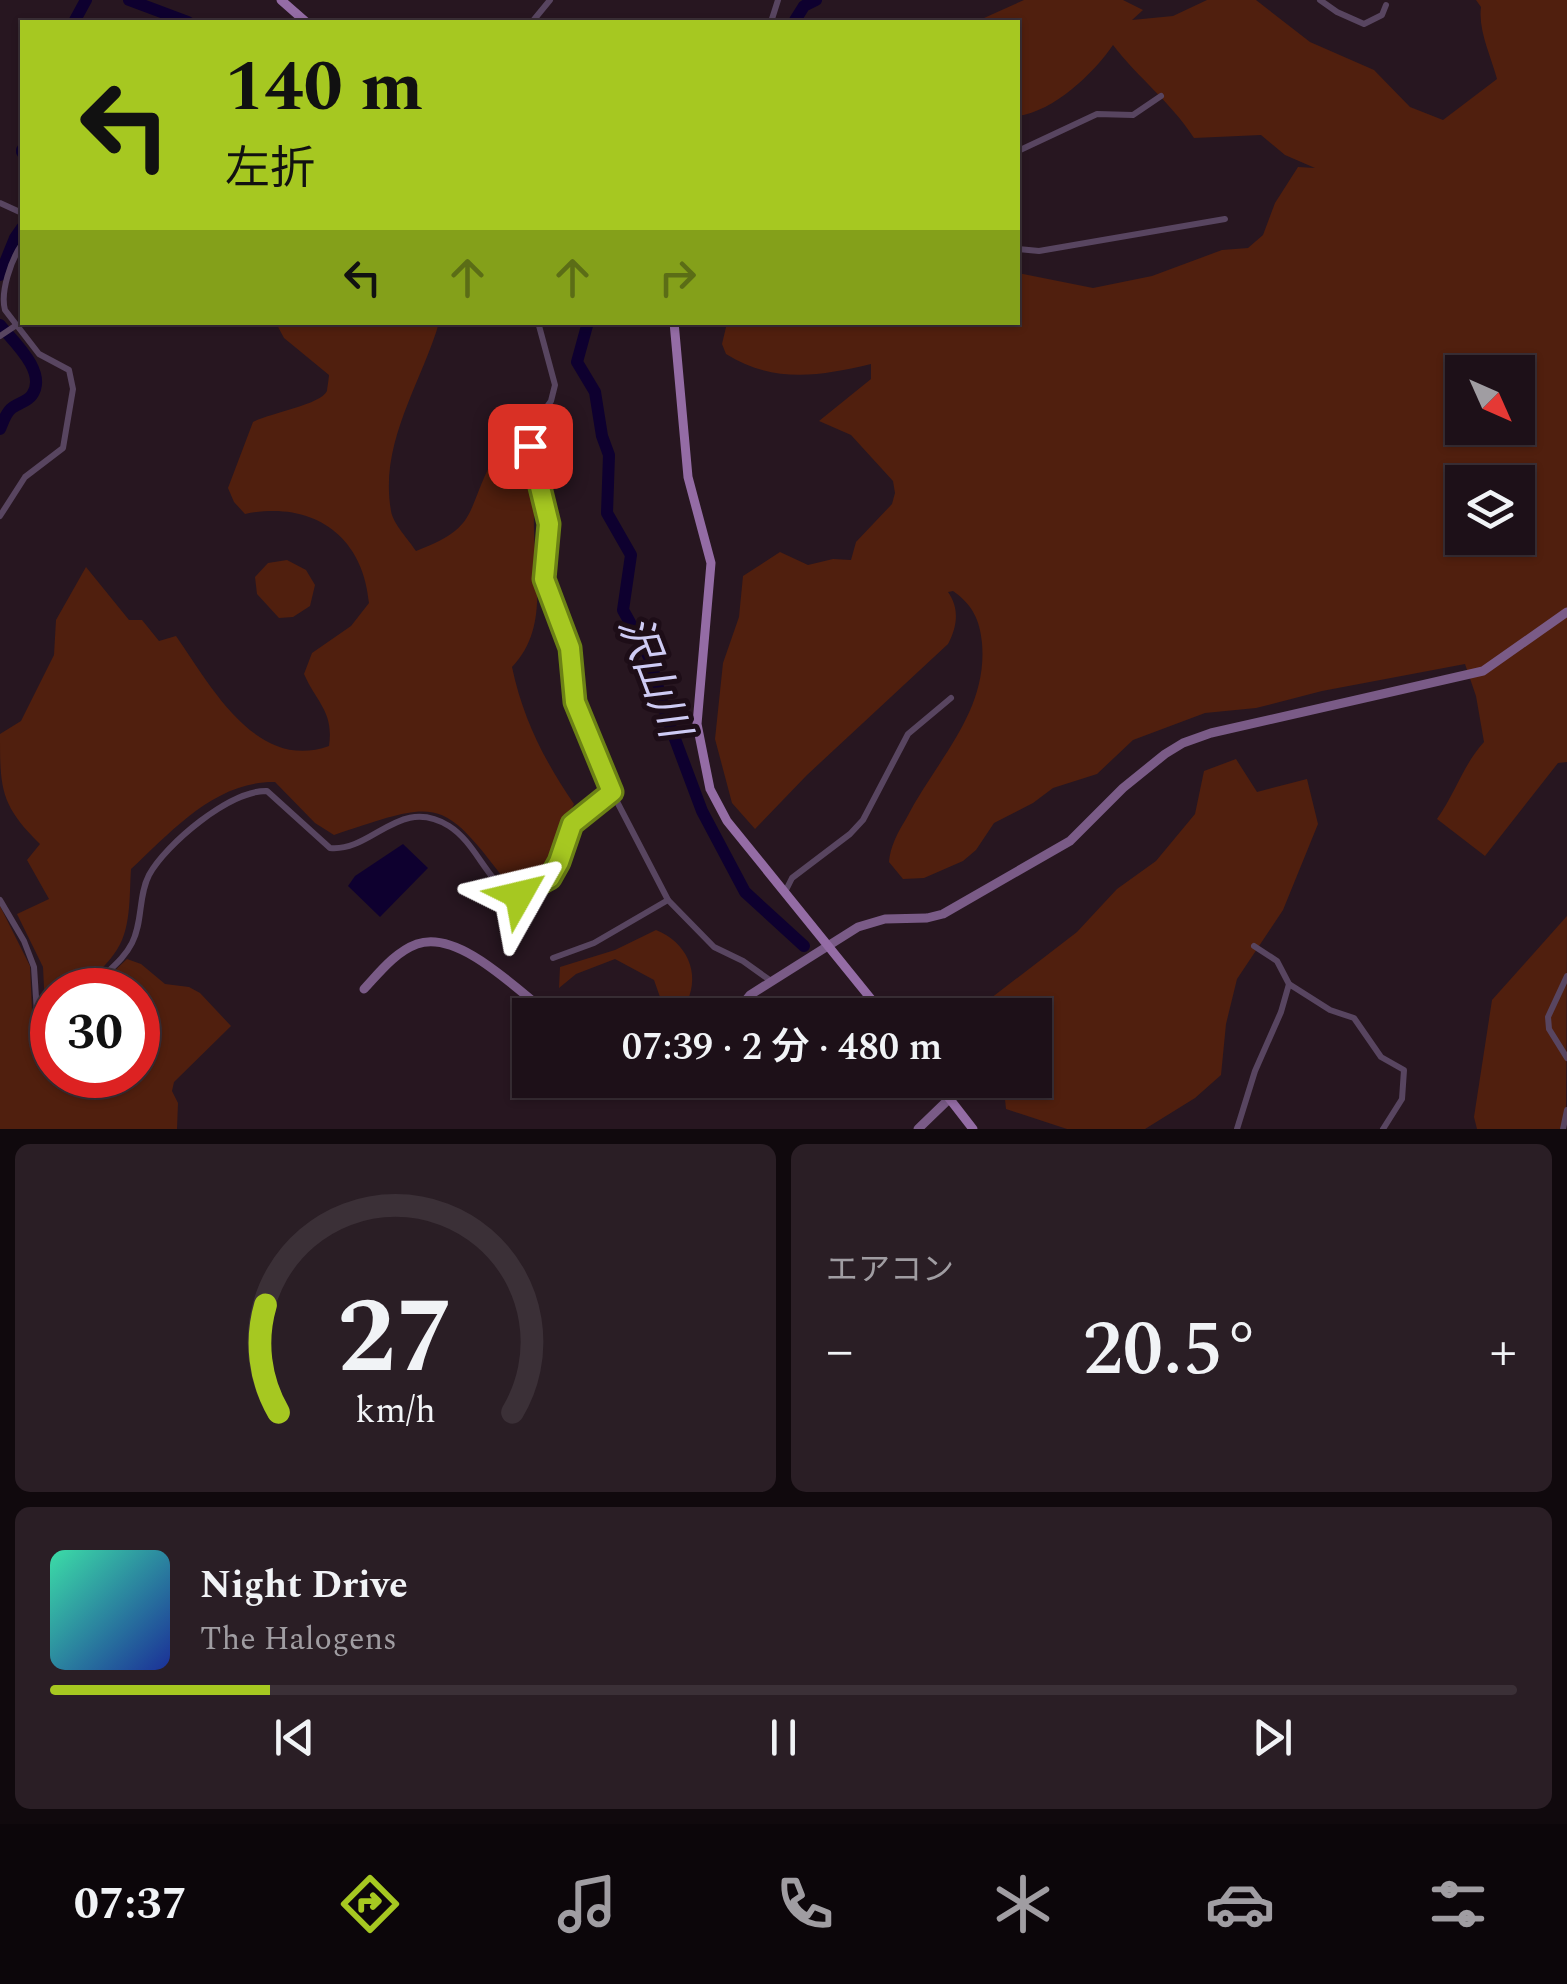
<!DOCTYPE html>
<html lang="ja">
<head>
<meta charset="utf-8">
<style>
  body { margin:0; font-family:Spectral,"Noto Sans JP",serif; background:#2a1e25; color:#f1f3f6; height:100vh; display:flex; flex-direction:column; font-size:38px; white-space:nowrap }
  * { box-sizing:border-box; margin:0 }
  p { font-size:32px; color:#a09da2 }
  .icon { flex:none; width:55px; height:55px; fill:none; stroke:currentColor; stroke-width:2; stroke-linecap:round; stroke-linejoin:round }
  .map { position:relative; height:1129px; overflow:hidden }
  .sheet { display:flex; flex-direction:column; gap:15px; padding:15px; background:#10090d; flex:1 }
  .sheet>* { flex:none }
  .hud { position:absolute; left:20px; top:20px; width:1000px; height:305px; border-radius:0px; box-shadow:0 2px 8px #0004,0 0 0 2px #3b3037; background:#a6c821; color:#111; overflow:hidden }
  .needle { width:65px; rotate:135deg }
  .controls { position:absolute; left:1445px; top:355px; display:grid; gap:20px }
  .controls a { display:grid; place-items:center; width:90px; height:90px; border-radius:0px; background:#1d1018; box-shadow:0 2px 8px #0004,0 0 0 2px #3b3037; font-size:50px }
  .speed { position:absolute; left:30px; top:968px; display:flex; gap:20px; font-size:50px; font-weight:700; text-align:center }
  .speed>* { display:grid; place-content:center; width:130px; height:130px; border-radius:50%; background:#1d1018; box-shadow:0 2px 8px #0004,0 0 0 2px #3b3037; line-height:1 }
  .speed .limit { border:15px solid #d22; background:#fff; color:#111 }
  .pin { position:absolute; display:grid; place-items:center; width:85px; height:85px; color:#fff; margin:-42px; border-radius:20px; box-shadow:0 5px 15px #0006 }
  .me { position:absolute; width:110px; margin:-55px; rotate:53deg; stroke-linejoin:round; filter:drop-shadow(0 0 8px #0008) }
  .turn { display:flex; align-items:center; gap:35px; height:210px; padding:0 40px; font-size:45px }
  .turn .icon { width:130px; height:130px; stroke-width:2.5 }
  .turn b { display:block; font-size:70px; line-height:85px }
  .lanes { display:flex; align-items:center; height:95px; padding:0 40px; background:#0003; justify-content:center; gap:50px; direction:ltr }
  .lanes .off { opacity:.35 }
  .big { font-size:75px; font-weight:600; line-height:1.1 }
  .sheet .card { flex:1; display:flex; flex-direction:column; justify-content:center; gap:15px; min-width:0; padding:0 35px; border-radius:15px; background:#2a1e25 }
  .sheet .dial { align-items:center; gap:0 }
  .dial svg { height:260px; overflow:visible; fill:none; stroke:#3b3037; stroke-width:7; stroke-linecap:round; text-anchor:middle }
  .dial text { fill:#f1f3f6; stroke:none }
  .song { display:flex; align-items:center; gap:30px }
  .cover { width:120px; height:120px; border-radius:15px; background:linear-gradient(135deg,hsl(160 70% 55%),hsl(230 70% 35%)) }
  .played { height:10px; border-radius:5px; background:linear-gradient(90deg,#a6c821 15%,#3b3037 15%) }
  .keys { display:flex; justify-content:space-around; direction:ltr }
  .heat { display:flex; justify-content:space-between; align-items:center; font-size:55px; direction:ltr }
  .sheet .tiles { flex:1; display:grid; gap:15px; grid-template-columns:1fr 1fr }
  .card:last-child { grid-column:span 2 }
  .trip { position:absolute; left:512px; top:998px; width:540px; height:100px; border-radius:0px; background:#1d1018; box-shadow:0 2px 8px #0004,0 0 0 2px #3b3037; font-weight:600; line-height:100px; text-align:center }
  .menu { display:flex; height:160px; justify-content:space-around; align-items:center; background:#0c060a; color:#a09da2 }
  .menu .icon { width:70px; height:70px }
  .menu .active { color:#a6c821 }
  .menu b { font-size:45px; color:#f1f3f6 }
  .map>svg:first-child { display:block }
</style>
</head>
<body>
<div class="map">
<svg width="1567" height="1129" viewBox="0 0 1567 1129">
  <rect width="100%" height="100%" fill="#271620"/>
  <g fill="#501f0e" fill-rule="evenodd">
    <path d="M1024 0H1123L1143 10 1132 20 1173 16 1207 0H1256L1310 42 1374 70 1410 107 1443 120 1497 79C1491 56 1478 31 1481 7L1476 0H1567V762L1558 763 1485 856 1437 819C1455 794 1463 765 1484 742L1476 696 1465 664 1322 691 1256 708 1205 713 1133 740 1097 774 1053 788 1033 803 994 823 976 850 963 861 924 878 903 879 889 862C890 847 898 832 906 819 936 760 988 713 982 643 980 620 972 604 953 591L948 592C960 609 957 627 948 644L807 775 755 829 732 803 715 739 723 663 739 617 743 576 780 552 808 565 833 559 851 560 856 542 892 504 895 493 893 481 851 435 819 421 871 379V364C820 376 774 384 726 354L722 344 727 323 1018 322V273L1093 288 1152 276 1222 250 1248 248 1263 235 1275 203 1298 167 1315 168 1285 155 1261 135 1194 138C1170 101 1139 79 1113 45 1093 74 1054 111 1018 116V22H984V18ZM1462 372H1518V428H1462ZM1462 482H1518V538H1462Z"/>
    <path d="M276 323H439C421 384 379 443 391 511 393 524 409 540 416 551 479 527 465 513 492 461L516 471 536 496C526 553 557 620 512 667 523 719 544 760 574 804L543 869 511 888C441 796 442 799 334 835L315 823 275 782C215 781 172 831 131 869 129 896 132 931 114 954 105 967 92 977 82 990H52V1011L45 1007 43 967 17 914 49 899 27 860 40 844C0 805 0 788 0 734L21 721 54 655 56 620 86 567 129 620H142L159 641 176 636C211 686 256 772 329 746 334 712 317 703 304 674L312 653 351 626 369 603C363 534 311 500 245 514L234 502 228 488 253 422C270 413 320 405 327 391 327 390 329 377 329 375L284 338Z"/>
    <path d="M287 560 306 570 315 585 310 606 293 617 279 618 257 594 255 577 268 563Z"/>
    <path d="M1236 759 1257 792 1307 779 1318 824 1283 910 1237 979 1226 1024 1221 1075 1195 1098 1145 1129H1067L1006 1109 1003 1080H1035V1015H969L1077 932 1117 889 1156 861 1195 814 1204 771Z"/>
    <path d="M0 906 30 966 32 1010 45 1024 52 1025V1075H138V990H94L127 959 141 964 165 984 189 987 200 993 231 1026 174 1082 172 1091 178 1103 177 1129H0Z"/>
    <path d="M1567 916 1566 1129H1477L1474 1117 1492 1000Z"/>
    <path d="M656 930C686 942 701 972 687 1002 685 1007 683 1012 677 1015 671 1017 660 1015 653 1015L660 997 654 980 615 959 576 974 559 988 560 967 615 950Z"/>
  </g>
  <path fill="#0e002f" d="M403 844 428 868 380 917 348 886 355 876Z"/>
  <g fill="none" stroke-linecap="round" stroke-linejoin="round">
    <g stroke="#0e002f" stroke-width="12">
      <path d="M129 0 188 22"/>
      <path d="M74 22 86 0"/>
      <path d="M794 22 804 6 816 0"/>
      <path d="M22 150V152"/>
      <path d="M0 275 15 238 22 228"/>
      <path d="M588 322 577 362 595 392 602 436 609 455 607 513 631 555 623 610 649 657 666 715 702 811 745 892 804 946"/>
      <path d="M0 325C13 341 48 372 32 395 27 402 18 403 12 408 6 412 3 422 0 429"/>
    </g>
    <g stroke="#584560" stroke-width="6">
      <path d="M1320 0 1337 12 1364 24 1382 15 1386 5"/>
      <path d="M532 22 550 0"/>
      <path d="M771 22 778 0"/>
      <path d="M1018 151 1097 114 1133 115 1161 96"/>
      <path d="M0 203 22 213"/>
      <path d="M1018 249 1039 251 1225 219"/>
      <path d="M538 322 555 385 551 401 536 422 530 446 549 524 544 579 570 648 575 701 612 792 668 900 714 947 743 961 771 981"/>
      <path d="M0 336 15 326"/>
      <path d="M0 516 25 477 63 448 73 389 69 370 39 354 5 310C0 292 11 260 22 244"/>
      <path d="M785 892 792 878 850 834 863 820 908 734 951 698"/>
      <path d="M0 900 24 941 34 967 37 1013 44 1020 52 1022"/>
      <path d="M1254 946 1277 961 1289 984"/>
      <path d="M553 958 594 943 668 900"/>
      <path d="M1567 976 1548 1017 1549 1029 1567 1058"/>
      <path d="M91 990C103 973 122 963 132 943 143 922 138 896 149 875 166 844 230 790 267 791L330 848C373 852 399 795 449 826 476 843 486 880 513 896 570 884 550 853 575 822 584 810 600 801 612 792"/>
      <path d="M1237 1129 1255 1071 1281 1012 1289 984 1330 1010 1354 1018 1381 1057 1404 1070 1402 1099 1383 1129"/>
      <path d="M1563 1129 1567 1110"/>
    </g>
    <g stroke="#7a5b87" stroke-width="9">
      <path d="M364 989C379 973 395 952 417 944 459 929 518 991 550 1015"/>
      <path d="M734 1015 750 995 858 927 885 919 927 918 943 914 1070 841 1123 788 1165 754 1183 743 1211 733 1483 671 1567 612"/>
      <path d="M635 1080C657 1090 675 1092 696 1080"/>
      <path d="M918 1129 949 1099"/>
    </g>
    <g stroke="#946ca5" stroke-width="9">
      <path d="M281 0 306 22"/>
      <path d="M674 322 688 477 711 563 697 724 710 789 727 821 884 1015"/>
      <path d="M935 1080 973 1129"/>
    </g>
  </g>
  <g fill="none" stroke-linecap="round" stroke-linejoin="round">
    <defs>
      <path id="route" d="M519 895 550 878 559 862 572 824 612 792 575 702 570 648 544 579 549 524 530 446"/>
    </defs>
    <use href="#route" stroke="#6c8215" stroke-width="25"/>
    <use href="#route" stroke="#a6c821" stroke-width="18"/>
  </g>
  <g text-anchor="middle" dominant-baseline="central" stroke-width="10" stroke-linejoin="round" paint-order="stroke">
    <g font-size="42" font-style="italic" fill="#cecbf4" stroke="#1d0d17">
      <text transform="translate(653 677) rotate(69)">沢山川</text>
    </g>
  </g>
</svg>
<div class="controls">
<a><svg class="needle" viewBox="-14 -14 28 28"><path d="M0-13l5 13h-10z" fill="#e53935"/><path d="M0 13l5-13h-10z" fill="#a09da2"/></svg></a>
<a><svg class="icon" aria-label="layers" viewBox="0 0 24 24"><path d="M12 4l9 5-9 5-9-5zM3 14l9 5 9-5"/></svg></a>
</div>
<div class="speed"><div class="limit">30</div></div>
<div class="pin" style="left:530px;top:446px;background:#d93025"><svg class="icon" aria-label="arrive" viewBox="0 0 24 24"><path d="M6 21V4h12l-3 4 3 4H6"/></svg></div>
<svg class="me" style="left:519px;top:895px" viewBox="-20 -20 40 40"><path d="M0-17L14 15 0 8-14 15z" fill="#a6c821" stroke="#fff" stroke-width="4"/></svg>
<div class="trip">07:39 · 2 分 · 480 m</div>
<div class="hud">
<div class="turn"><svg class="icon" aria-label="left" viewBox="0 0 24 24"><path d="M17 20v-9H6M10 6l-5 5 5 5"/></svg><div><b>140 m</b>左折</div></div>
<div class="lanes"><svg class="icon" aria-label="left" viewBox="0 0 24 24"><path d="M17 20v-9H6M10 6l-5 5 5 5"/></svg><svg class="icon off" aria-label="ahead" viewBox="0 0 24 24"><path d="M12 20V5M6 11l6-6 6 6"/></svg><svg class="icon off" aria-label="ahead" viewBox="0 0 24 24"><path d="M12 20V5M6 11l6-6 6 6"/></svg><svg class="icon off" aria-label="right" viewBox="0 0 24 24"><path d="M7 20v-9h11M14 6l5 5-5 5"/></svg></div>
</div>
</div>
<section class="sheet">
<div class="tiles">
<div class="card dial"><svg viewBox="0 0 100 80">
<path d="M14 69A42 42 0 1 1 86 69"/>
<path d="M14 69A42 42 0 0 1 10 36" stroke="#a6c821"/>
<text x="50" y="56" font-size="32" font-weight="700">27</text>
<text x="50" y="72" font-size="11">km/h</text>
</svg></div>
<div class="card"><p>エアコン</p>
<div class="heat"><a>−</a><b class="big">20.5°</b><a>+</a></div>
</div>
<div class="card">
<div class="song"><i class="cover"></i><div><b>Night Drive</b><p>The Halogens</p></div></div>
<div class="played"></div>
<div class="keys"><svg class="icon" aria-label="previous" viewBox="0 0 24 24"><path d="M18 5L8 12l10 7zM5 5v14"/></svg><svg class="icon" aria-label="pause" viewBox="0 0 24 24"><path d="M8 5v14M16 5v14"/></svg><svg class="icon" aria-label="next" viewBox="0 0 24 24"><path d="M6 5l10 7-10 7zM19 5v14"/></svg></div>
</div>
</div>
</section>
<nav class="menu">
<b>07:37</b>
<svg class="icon active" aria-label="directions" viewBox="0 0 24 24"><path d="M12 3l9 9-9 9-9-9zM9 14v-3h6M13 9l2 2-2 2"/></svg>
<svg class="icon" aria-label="music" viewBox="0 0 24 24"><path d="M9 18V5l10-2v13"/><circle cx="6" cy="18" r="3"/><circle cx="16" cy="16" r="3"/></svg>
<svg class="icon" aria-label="phone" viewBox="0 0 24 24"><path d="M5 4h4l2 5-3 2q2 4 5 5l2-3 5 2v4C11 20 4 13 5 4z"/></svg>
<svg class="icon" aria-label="climate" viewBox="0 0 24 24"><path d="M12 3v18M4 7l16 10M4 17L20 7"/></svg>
<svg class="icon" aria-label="car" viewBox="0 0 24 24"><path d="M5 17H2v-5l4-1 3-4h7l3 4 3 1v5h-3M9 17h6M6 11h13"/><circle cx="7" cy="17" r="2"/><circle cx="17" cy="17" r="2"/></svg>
<svg class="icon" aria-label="filters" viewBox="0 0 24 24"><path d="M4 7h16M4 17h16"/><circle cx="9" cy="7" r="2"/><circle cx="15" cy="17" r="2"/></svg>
</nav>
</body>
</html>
